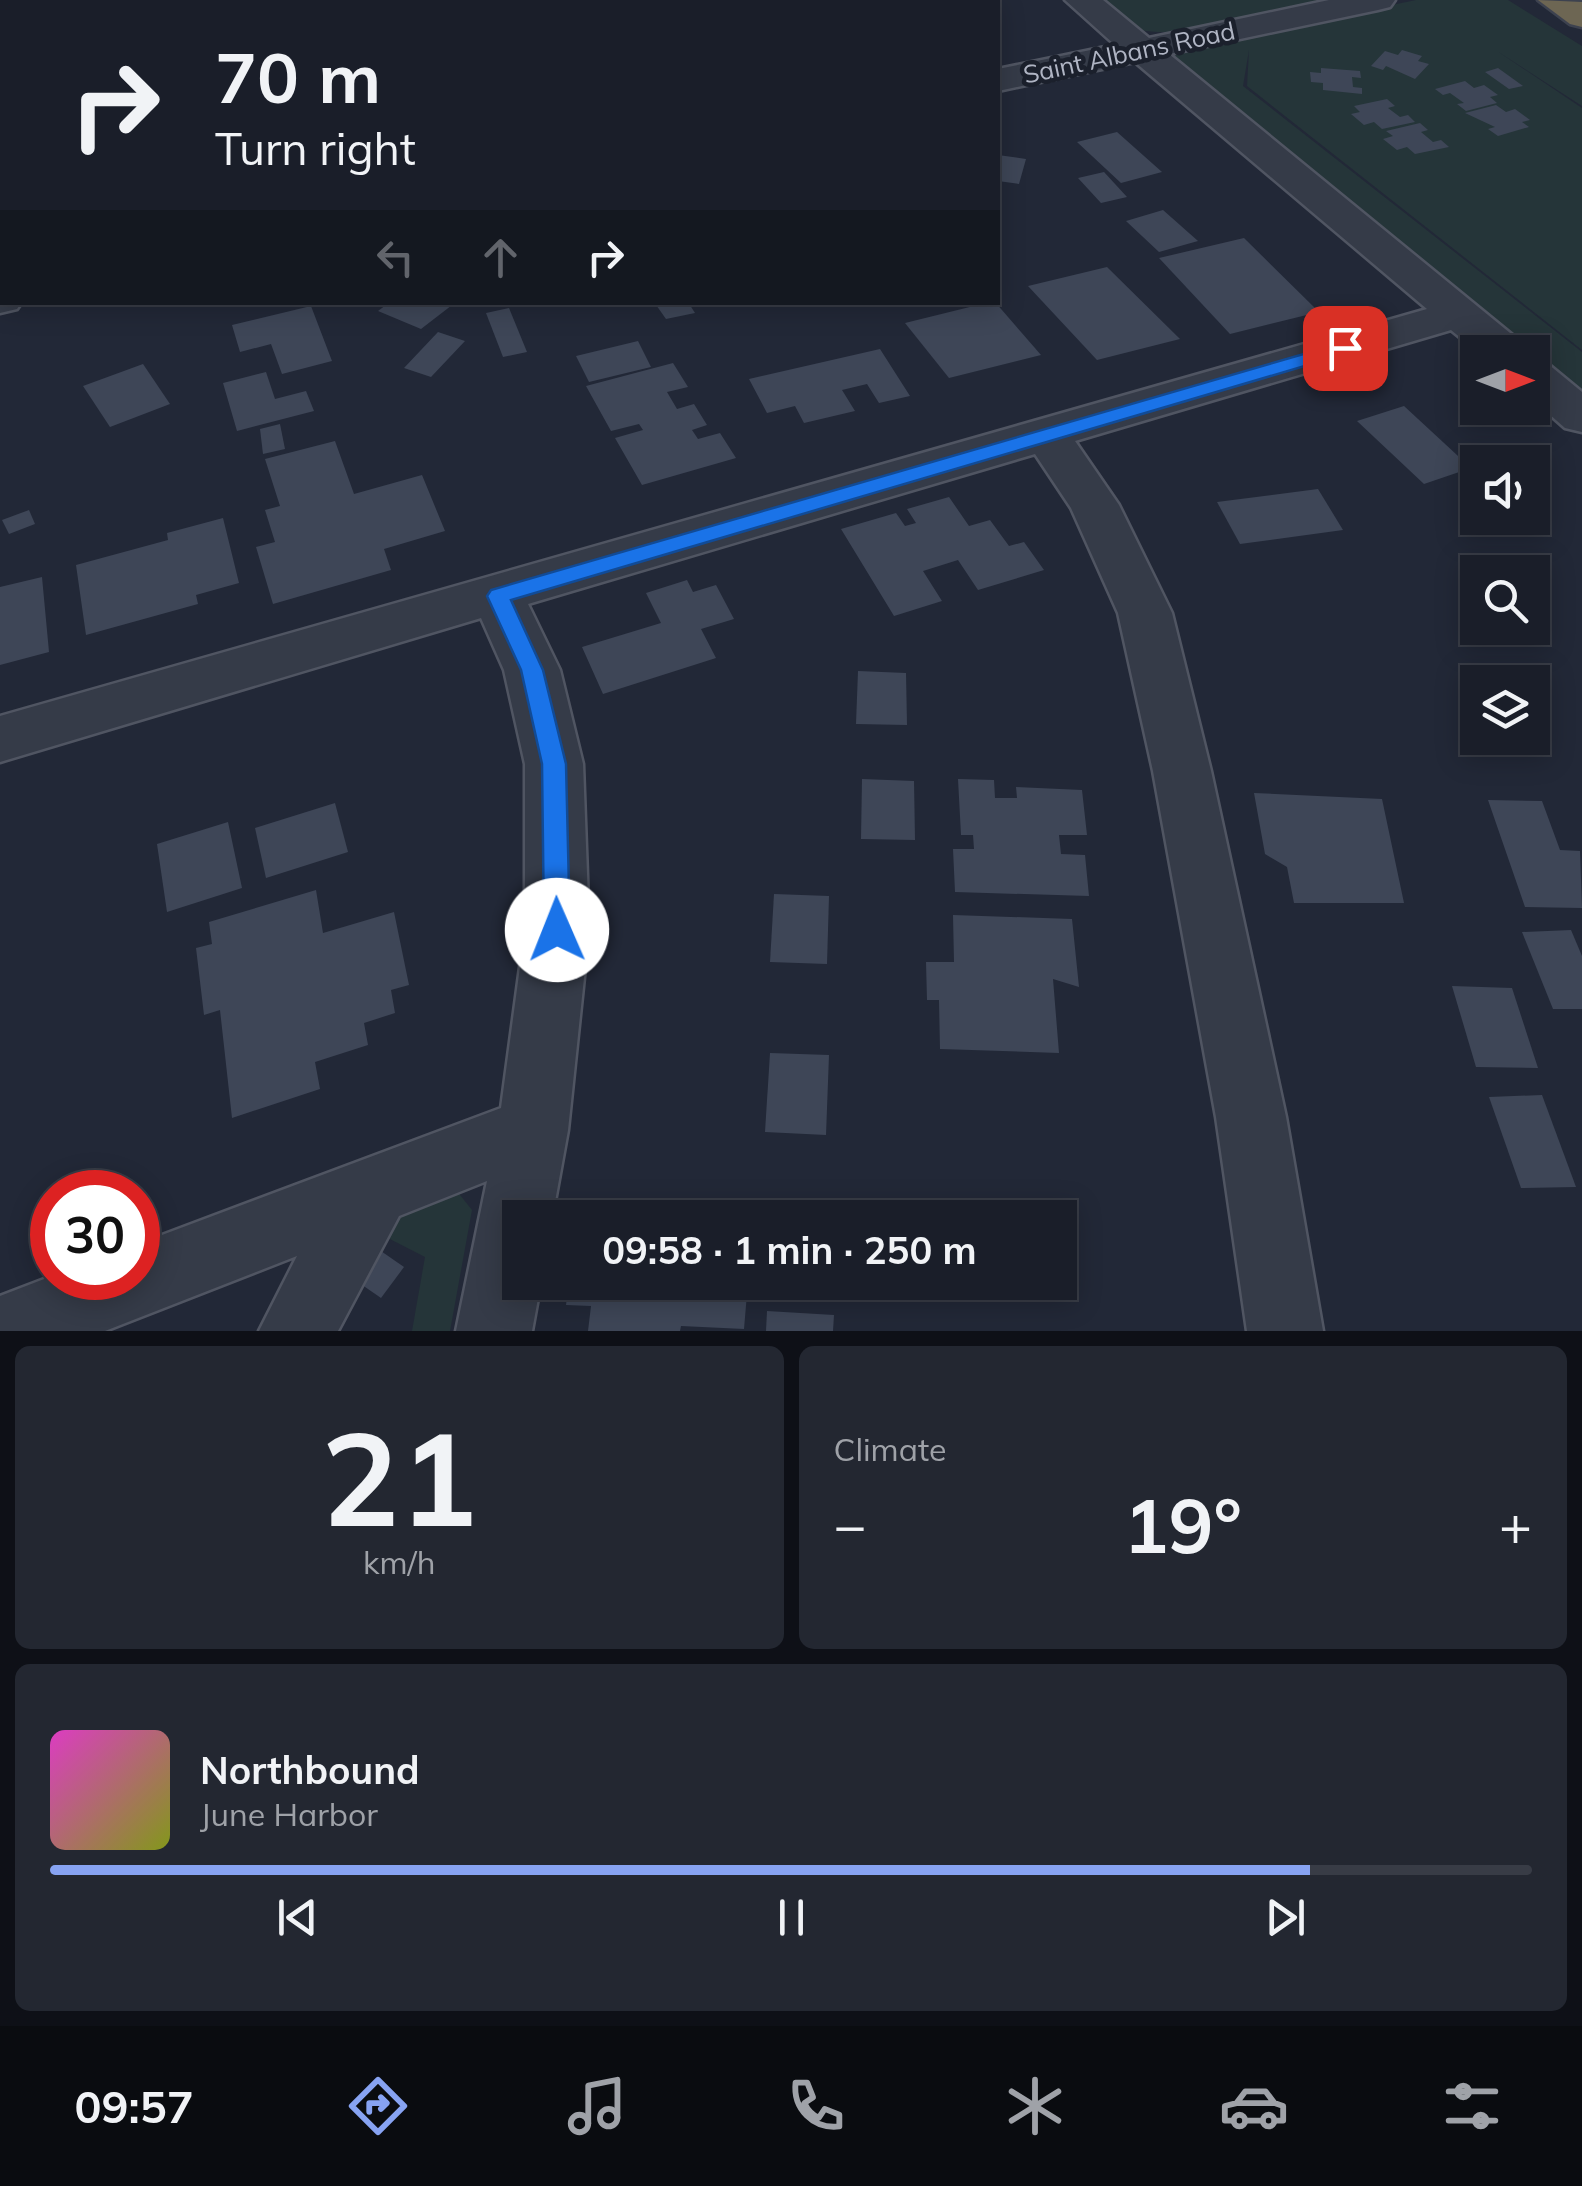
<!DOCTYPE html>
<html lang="en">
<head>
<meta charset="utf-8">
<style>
  body { margin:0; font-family:Mulish,sans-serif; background:#232731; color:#f1f3f6; height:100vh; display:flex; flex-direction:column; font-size:38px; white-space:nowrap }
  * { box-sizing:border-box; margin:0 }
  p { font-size:32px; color:#9fa2a8 }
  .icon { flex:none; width:55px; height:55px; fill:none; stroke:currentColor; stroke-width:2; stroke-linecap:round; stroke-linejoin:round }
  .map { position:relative; height:1331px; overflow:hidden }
  .drawer { display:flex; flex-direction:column; gap:15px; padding:15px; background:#0e1017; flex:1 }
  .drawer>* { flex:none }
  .banner { position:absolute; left:0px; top:0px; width:1000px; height:305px; box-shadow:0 5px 25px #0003,0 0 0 2px #383c46; background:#1a1e29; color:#f1f3f6; overflow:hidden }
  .needle { width:65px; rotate:90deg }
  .tools { position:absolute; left:1460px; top:335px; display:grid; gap:20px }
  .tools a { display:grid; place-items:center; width:90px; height:90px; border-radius:0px; background:#1a1e29; box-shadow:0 5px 25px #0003,0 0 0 2px #383c46; font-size:50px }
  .speed { position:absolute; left:30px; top:1170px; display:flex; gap:20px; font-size:50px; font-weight:700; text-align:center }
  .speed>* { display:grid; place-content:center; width:130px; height:130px; border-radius:50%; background:#1a1e29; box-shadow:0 5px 25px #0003,0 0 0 2px #383c46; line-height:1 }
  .speed .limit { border:15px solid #d22; background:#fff; color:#111 }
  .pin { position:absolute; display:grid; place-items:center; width:85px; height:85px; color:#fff; margin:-42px; border-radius:20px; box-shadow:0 5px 15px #0006 }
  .me { position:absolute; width:110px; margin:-55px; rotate:359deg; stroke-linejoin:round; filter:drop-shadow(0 0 8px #0008) }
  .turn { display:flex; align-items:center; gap:35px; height:210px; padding:0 50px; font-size:45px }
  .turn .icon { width:130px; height:130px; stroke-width:2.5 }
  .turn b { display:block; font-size:70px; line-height:85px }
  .lanes { display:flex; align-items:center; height:95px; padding:0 50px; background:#0003; justify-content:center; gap:50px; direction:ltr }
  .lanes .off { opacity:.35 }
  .big { font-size:75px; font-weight:700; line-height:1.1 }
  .drawer .tile { flex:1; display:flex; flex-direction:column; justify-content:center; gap:15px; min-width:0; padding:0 35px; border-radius:15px; background:#232731 }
  .drawer .dial { align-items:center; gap:0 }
  .dial b { font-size:130px; line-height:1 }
  .song { display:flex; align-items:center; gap:30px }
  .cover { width:120px; height:120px; border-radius:15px; background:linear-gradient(135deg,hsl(310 70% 55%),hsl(70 70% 35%)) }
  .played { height:10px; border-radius:5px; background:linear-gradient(90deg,#87a3f2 85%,#383c46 85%) }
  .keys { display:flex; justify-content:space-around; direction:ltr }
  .heat { display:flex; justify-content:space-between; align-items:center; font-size:55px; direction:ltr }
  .drawer .tiles { flex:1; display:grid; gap:15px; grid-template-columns:1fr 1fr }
  .tile:last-child { grid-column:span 2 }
  .trip { position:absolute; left:502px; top:1200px; width:575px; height:100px; border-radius:0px; background:#1a1e29; box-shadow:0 5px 25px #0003,0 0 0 2px #383c46; font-weight:700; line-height:100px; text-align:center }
  .dock { display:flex; height:160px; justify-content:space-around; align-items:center; background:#0a0c10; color:#9fa2a8 }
  .dock .icon { width:70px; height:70px }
  .dock .on { color:#87a3f2 }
  .dock b { font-size:45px; color:#f1f3f6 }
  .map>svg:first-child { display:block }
</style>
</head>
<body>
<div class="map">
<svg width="1582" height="1331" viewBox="0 0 1582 1331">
  <rect width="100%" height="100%" fill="#222837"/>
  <g fill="#253539">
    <path d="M1090 0H1319C1267 12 1170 48 1121 24 1110 18 1100 8 1090 0Z"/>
    <path d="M1416 0H1508L1582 46V106L1497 51 1582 108V350L1247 86 1249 50 1243 86 1582 352V399L1533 357 1532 352H1527L1169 62 1179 49Z"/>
    <path d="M448 1180 472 1210 450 1331H412L425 1257 384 1236 411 1187Z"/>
  </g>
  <g fill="#3e4657">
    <path d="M1402 50 1422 56 1418 61 1429 64 1415 79 1386 66 1383 70 1371 66 1385 51 1398 55Z"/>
    <path d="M1321 68 1360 71 1361 78 1352 77 1353 87 1362 88V94L1323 90V83L1311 82 1310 72 1321 73Z"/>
    <path d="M1498 68 1523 86 1509 89 1485 72Z"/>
    <path d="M1465 81 1474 88 1484 85 1498 95 1490 97 1497 103 1466 111 1457 104 1464 103 1450 93 1443 95 1435 89Z"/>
    <path d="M1387 99 1395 106 1388 108 1400 117 1408 115 1415 122 1382 129 1374 122 1364 125 1351 114 1360 112 1354 106Z"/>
    <path d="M1496 105 1506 112 1515 109 1530 120 1522 122 1529 127 1498 136 1488 129 1495 127 1465 113Z"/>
    <path d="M1420 123 1428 130 1421 132 1433 142 1441 140 1449 147 1415 154 1407 147 1397 150 1383 139 1393 136 1386 131Z"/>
    <path d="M1117 132 1162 172 1121 183 1077 142Z"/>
    <path d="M998 155 1026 159 1019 184 998 181Z"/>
    <path d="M1104 172 1127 197 1101 203 1078 178Z"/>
    <path d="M1163 210 1198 241 1159 252 1126 221Z"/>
    <path d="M1244 238 1319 312 1230 334 1159 258Z"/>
    <path d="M1107 267 1180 339 1097 360 1028 286Z"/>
    <path d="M390 302H456L421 329 378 311Z"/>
    <path d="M654 302H688L695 313 666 319Z"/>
    <path d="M990 302H995L1041 355 949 378 905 323Z"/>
    <path d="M311 306 332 361 282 374 271 344 240 352 232 325Z"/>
    <path d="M509 308 527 352 503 357 486 313Z"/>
    <path d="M438 332 465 341 431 377 404 368Z"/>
    <path d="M638 341 651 367 589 382 576 356Z"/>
    <path d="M880 349 910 396 879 403 867 384 842 390 855 411 804 423 795 406 767 413 749 379Z"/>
    <path d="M673 363 688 387 667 392 677 409 694 404 707 425 692 430 698 439 720 433 736 458 642 485 615 438 643 430 639 424 611 431 586 386Z"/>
    <path d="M143 364 170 404 110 427 83 386Z"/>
    <path d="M266 372 275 399 306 391 314 411 237 431 223 383Z"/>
    <path d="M1404 406 1471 468 1424 484 1357 421Z"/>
    <path d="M280 424 285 449 263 454 260 429Z"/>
    <path d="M335 441 354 494 422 475 445 531 384 549 391 570 273 604 256 547 275 542 265 510 280 506 265 459Z"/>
    <path d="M1318 489 1343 530 1240 544 1217 502Z"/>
    <path d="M949 497 969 526 990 520 1009 546 1024 542 1044 570 978 590 958 560 923 571 942 601 894 616 841 529 896 513 905 526 916 523 907 509Z"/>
    <path d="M29 510 35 524 9 534 2 520Z"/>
    <path d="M223 518 239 583 196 595 198 604 86 635 76 565 168 540 167 533Z"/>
    <path d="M42 577 49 652 0 665V587Z"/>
    <path d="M687 580 693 592 716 585 734 619 701 629 716 658 603 694 582 647 661 623 646 593Z"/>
    <path d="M858 671 906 673 907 725 856 724Z"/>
    <path d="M862 779 914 781 915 840 861 839Z"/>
    <path d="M958 779 994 780 995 798H1017L1016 787 1082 790 1087 835H1059L1061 854 1085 855 1089 896 955 892 953 849H974L973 835H961Z"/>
    <path d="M1254 793 1382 799 1404 903H1294L1287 867 1265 854Z"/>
    <path d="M1488 800 1542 801 1560 850 1580 851 1582 908 1525 907Z"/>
    <path d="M335 803 348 852 266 878 255 828Z"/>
    <path d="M228 822 242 888 167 912 157 844Z"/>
    <path d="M316 890 323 933 394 912 409 985 391 990 395 1013 364 1023 368 1045 315 1062 320 1089 232 1118 220 1010 204 1015 196 948 212 944 209 922Z"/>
    <path d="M774 894 829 896 827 964 770 962Z"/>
    <path d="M953 915 1072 919 1079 987 1053 979 1059 1053 940 1049 939 1000H927L926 962H954Z"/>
    <path d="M1571 930 1582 956V1009H1553L1522 932Z"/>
    <path d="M1452 986 1512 988 1538 1068 1476 1067Z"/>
    <path d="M770 1053 829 1055 826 1135 765 1132Z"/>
    <path d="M1542 1095 1576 1187 1521 1188 1489 1097Z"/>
    <path d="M378 1249 404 1267 381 1298 355 1280Z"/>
    <path d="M569 1282H748L744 1329 681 1326 680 1331H588L591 1306 566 1305Z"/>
    <path d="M767 1311 834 1315 833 1331H766Z"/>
  </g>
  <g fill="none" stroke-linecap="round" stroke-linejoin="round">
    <defs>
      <g id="minor">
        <path d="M528 0H562L563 2H529Z"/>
        <path d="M1065 0H1103L1149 38 1329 0H1395L1390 7 1378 10 1169 54 1521 342 1527 352H1478L1451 330 1075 441 1119 505 1172 613 1211 771 1286 1117 1323 1331H1247L1216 1117 1153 771 1118 613 1071 508 1035 454 528 604 560 670 583 764 589 930 568 1130 552 1218H520V1282H541L532 1331H456L487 1181 399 1216 338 1331H259L297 1256 105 1331H0V1296L52 1276 138 1278V1244L501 1108 525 930V764L504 670 481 618 0 762V716L1427 309 1135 62 998 91V69L1115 45Z"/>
        <path d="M2 33V55L0 56V34Z"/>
        <path d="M0 287 2 302H22L17 309 0 313Z"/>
        <path d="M1532 360 1548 364 1582 392V432L1565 428 1532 399Z"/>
      </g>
      <path id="highway" d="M1538 0 1582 2V27L1570 24Z"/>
    </defs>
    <use href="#minor" stroke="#505562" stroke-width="5"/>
    <use href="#highway" stroke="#3d424f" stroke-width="5"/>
    <use href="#minor" fill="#353b48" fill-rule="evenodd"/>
    <use href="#highway" fill="#6d6653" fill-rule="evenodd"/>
  </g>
  <path fill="#1a73e8" stroke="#114b97" stroke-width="2.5" d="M1345 342 1355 348 1352 352 511 600 543 670 566 764 570 930 567 938 557 941 548 938 544 930 542 764 521 670 487 596 491 590Z"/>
  <g text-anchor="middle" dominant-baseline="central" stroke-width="9" stroke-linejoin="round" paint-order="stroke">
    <g font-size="25" fill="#b0b5c4" stroke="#1b202c">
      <text transform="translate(1129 52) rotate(-12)">Saint Albans Road</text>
    </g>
  </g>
</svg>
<div class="tools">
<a><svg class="needle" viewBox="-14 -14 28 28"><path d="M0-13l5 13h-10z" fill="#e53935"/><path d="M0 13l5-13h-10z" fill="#9fa2a8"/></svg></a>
<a><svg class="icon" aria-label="sound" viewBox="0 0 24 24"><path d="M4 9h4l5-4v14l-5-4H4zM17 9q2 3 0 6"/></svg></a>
<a><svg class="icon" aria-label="search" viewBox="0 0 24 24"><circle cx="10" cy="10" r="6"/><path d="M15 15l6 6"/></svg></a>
<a><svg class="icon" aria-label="layers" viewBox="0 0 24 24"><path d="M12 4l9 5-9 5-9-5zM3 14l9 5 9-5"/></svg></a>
</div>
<div class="speed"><div class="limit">30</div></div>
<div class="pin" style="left:1345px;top:348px;background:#d93025"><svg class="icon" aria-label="arrive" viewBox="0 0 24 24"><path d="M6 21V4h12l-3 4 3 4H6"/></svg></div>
<svg class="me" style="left:557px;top:930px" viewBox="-20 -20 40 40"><circle r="19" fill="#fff"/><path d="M0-13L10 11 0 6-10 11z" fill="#1a73e8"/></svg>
<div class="trip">09:58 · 1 min · 250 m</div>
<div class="banner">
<div class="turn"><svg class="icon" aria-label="right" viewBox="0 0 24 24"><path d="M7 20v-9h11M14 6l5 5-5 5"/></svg><div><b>70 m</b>Turn right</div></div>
<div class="lanes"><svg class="icon off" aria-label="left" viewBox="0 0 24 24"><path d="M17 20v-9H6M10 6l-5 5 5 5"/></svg><svg class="icon off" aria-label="ahead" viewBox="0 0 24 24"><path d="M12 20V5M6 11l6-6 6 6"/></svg><svg class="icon" aria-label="right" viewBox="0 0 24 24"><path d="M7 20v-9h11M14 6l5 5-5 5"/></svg></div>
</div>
</div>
<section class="drawer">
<div class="tiles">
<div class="tile dial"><b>21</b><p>km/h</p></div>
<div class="tile"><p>Climate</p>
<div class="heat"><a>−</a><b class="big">19°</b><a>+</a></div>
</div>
<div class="tile">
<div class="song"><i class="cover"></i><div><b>Northbound</b><p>June Harbor</p></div></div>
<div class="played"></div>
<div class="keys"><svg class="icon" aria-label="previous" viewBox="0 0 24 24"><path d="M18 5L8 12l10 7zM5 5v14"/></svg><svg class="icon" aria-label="pause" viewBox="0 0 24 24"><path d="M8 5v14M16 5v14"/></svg><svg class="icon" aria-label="next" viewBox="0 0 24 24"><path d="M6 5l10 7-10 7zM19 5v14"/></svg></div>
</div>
</div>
</section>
<nav class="dock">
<b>09:57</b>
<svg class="icon on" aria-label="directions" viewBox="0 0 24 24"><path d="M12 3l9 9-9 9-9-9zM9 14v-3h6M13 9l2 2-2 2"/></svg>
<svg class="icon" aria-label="music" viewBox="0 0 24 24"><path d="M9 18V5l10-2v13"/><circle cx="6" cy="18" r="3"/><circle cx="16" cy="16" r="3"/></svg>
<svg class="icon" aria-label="phone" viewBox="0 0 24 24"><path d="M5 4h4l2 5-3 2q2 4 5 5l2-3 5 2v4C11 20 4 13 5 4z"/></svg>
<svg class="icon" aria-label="climate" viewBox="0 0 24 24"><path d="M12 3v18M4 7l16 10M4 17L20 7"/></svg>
<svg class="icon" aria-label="car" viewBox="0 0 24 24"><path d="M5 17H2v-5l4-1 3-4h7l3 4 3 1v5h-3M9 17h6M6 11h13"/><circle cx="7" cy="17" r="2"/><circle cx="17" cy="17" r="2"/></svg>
<svg class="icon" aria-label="filters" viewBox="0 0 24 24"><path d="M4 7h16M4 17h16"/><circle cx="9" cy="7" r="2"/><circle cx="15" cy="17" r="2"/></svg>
</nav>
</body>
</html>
